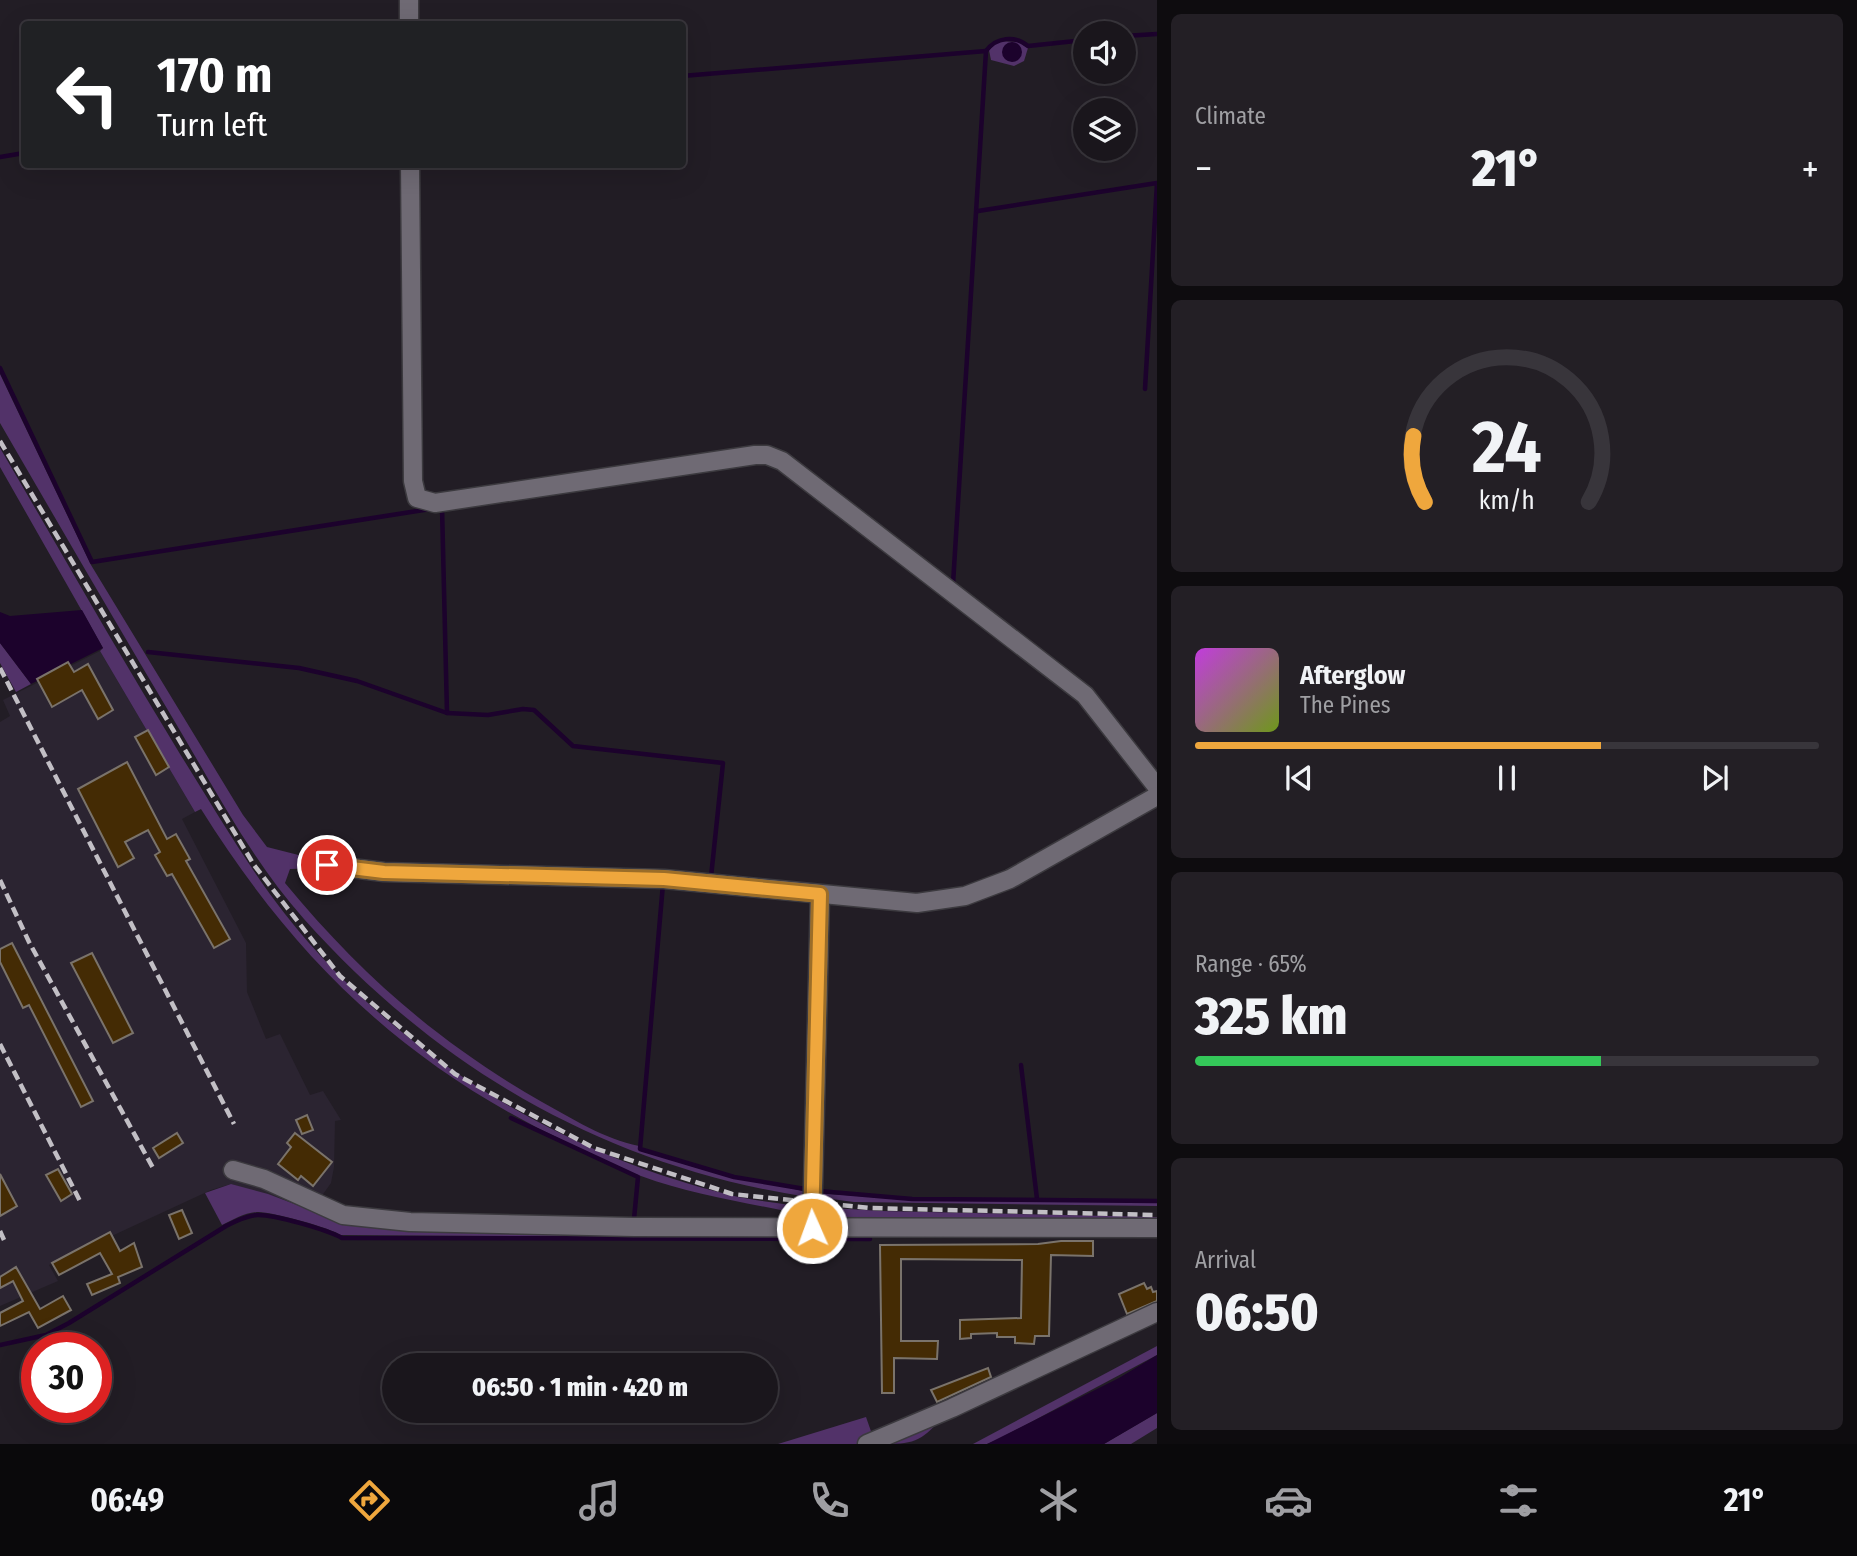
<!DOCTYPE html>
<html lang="en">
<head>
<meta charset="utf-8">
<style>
  body { margin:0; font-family:"Fira Sans Condensed",sans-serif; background:#231f25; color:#f1f3f6; height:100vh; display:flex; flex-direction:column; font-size:26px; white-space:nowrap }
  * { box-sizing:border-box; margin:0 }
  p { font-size:23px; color:#9f9fa3 }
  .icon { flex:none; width:38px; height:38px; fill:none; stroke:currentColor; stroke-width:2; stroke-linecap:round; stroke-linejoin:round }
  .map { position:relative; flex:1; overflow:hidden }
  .side { display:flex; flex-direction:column; gap:14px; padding:14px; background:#0e0c0f; width:700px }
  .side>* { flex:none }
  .top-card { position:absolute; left:21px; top:21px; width:665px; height:147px; border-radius:7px; box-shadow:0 7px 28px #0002,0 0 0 2px #38353b; background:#202124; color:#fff; overflow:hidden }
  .tools { position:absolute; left:1073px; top:21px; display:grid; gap:14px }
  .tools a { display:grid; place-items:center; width:63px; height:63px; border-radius:50%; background:#1a161c; box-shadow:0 7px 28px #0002,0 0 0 2px #38353b; font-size:35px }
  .speed { position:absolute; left:21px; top:1332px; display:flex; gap:14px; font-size:35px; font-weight:700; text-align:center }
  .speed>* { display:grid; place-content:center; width:91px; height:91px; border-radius:50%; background:#1a161c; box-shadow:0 7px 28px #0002,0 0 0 2px #38353b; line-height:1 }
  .speed .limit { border:10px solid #d22; background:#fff; color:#111 }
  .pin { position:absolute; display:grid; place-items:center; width:60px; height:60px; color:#fff; margin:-30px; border:4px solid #fff; border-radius:50%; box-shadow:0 2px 7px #0007 }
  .me { position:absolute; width:77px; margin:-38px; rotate:358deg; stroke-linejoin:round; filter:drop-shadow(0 0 5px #0008) }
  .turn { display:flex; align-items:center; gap:24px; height:147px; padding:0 21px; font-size:32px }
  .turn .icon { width:91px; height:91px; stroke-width:2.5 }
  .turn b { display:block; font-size:49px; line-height:60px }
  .big { font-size:52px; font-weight:800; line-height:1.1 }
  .side .tile { flex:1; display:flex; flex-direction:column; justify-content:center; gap:10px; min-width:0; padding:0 24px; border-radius:10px; background:#231f25 }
  .side .dial { align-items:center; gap:0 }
  .dial svg { height:182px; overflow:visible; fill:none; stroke:#38353b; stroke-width:7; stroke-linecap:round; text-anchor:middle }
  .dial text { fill:#f1f3f6; stroke:none }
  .song { display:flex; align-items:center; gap:21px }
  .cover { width:84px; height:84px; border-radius:10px; background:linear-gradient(135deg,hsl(290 70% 55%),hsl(80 70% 35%)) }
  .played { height:7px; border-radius:4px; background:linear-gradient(90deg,#efa73d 65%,#38353b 65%) }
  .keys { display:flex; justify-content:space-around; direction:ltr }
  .heat { display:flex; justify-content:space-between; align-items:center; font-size:38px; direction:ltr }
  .charge { height:10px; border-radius:5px; background:linear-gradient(90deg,#34c759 65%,#38353b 0) }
  .trip { position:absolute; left:382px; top:1353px; width:396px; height:70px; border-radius:35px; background:#1a161c; box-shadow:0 7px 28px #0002,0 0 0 2px #38353b; font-weight:800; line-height:70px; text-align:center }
  .menu { display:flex; height:112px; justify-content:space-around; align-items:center; background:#0a090b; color:#9f9fa3 }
  .menu .icon { width:49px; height:49px }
  .menu .selected { color:#efa73d }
  .menu b { font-size:32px; color:#f1f3f6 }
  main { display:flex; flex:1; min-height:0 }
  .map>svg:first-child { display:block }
</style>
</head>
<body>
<main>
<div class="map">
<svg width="1157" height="1444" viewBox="0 0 1157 1444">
  <rect width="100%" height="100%" fill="#221d25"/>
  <path fill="#2b2431" d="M100 651 195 812 182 819 246 943 247 992 266 1039 280 1034 310 1095 323 1091 341 1120 335 1121 334 1167 331 1183 311 1211 231 1184 211 1190 49 1265 58 1281 0 1306V722L10 716 3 700Z"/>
  <g fill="#523269">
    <path d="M999 41 1018 42 1028 48 1024 61 1014 66 991 60 989 50Z"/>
    <path d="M0 374 91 565 243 815 267 847 326 862 325 868 290 869 285 883C361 975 439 1043 542 1102 573 1119 604 1139 639 1146V1150L701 1169 808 1192 807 1197C606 1166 439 1070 304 919 252 861 215 789 175 722 116 623 58 523 0 423Z"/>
    <path d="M0 448C60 550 118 653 180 754 214 808 246 864 285 914 394 1053 560 1154 730 1195 754 1201 780 1203 805 1207L799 1220 788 1221 785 1211C737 1201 687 1193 641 1176 616 1168 592 1154 568 1143 406 1066 296 961 201 809L195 812 100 651 103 648 0 467Z"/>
    <path d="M0 643 31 684 16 692 0 663Z"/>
    <path d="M231 1184 268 1194 334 1219 874 1232 875 1238 341 1235C331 1228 270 1211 257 1212 244 1213 233 1220 222 1225L205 1193Z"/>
    <path d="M817 1193 912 1200 1157 1201V1206L854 1202 816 1197Z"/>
    <path d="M816 1207 881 1211 1157 1217V1222L821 1219Z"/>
    <path d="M1157 1346V1355L997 1440 987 1444H973Z"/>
    <path d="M1157 1413V1428L1131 1444H1104Z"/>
    <path d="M866 1417 873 1437 857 1444H778Z"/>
    <path d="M942 1417C921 1443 912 1444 880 1444Z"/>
  </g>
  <g fill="#1c022c">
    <circle cx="1012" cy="52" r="10"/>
    <path d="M82 610 103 648 31 684 0 643V612L10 616Z"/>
    <path d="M1157 1355V1413L1104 1444H987L1119 1378Z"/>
  </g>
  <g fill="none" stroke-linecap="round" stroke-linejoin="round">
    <g stroke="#1c022c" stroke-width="4.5">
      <path d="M1124 36 1157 34"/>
      <path d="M986 51C996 37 1015 35 1028 46L1085 40"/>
      <path d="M682 76 986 51 953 584"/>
      <path d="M0 157 24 153"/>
      <path d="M978 211 1157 183 1145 389"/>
      <path d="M0 368 92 562 430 509"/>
      <path d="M442 507 447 713"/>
      <path d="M148 652 299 668 357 681 447 713 488 715 523 709 534 710 573 746 723 763 711 877 714 878"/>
      <path d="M663 884 640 1149 734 1177 805 1189"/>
      <path d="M1021 1065 1037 1199"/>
      <path d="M511 1118 638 1177 634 1219"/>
      <path d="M819 1191 912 1199 1157 1201"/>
      <path d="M0 1345 46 1335 69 1323 226 1226C236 1221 246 1216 257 1215 273 1214 328 1230 342 1238L870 1239"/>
    </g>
  </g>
  <g fill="#442b04" stroke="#7a736b" stroke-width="2">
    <path d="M68 662 74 672 88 664 113 710 98 719 82 690 52 707 37 679Z"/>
    <path d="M148 730 169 767 156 775 135 737Z"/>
    <path d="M127 762 167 839 176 834 190 859 186 861 230 939 214 948 172 874 167 876 155 855 160 852 148 830 125 842 134 858 118 867 78 789Z"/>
    <path d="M12 943 93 1101 81 1107 29 1005 23 1008 0 962V949Z"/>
    <path d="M92 953 133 1033 113 1043 71 963Z"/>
    <path d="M307 1115 313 1130 302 1134 296 1120Z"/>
    <path d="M177 1133 183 1143 159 1158 153 1148Z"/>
    <path d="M295 1133 332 1162 313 1186 301 1176 298 1180 278 1164 291 1147 287 1143Z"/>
    <path d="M58 1169 72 1194 61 1201 46 1175Z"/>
    <path d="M0 1174 17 1206 0 1216Z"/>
    <path d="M182 1210 192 1233 179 1239 169 1215Z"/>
    <path d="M110 1232 120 1251 134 1243 142 1267 118 1277 120 1283 92 1295 87 1284 112 1274 100 1253 59 1275 52 1263Z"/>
    <path d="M1061 1241H1093V1256L1051 1255 1049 1336H1035L1034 1344 1015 1343V1337H997V1333L971 1334V1338L960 1339V1320L1021 1318 1022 1260 901 1259V1341H938L937 1359 894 1358V1393H882L880 1245 1038 1244Z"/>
    <path d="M16 1267 40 1309 63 1296 71 1310 38 1328 29 1312 0 1326V1313L23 1301 13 1281 0 1288V1277Z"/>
    <path d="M1144 1283 1147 1289 1151 1287 1153 1292 1157 1291V1301L1127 1314 1119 1294Z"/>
    <path d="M988 1368 991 1377 937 1402 931 1390Z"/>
  </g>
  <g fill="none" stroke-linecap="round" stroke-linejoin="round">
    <defs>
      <g id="minor">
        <path d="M409 0V24"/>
        <path d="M410 164 413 481 417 498 435 503 755 455H767L782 461 1085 695 1157 787"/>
        <path d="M327 865 384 872 664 879 917 903 965 896 1010 879 1157 796"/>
        <path d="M233 1170 264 1179 343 1215 410 1222 634 1227 1157 1228"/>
        <path d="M812 1228 820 895"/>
        <path d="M867 1444 952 1408 1157 1312"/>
      </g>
    </defs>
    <use href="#minor" stroke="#3c3a3f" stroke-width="21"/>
    <use href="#minor" stroke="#6f6a74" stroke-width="18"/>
    <g stroke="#c2bfc5" stroke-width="4.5" stroke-dasharray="10 5" stroke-linecap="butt">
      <path d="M0 441 254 865 340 976 455 1074 594 1148 732 1194 870 1208 1157 1215"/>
      <path d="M0 668 234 1124"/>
      <path d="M0 880 29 942 153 1168"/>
      <path d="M0 1044 81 1203"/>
      <path d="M0 1231 4 1240"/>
    </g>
  </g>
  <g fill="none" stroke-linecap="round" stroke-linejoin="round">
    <defs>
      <path id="route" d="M327 865 384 872 664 879 820 894 812 1228"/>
    </defs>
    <use href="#route" stroke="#9b6d28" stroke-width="18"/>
    <use href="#route" stroke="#efa73d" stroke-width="12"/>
  </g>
</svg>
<div class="tools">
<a><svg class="icon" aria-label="sound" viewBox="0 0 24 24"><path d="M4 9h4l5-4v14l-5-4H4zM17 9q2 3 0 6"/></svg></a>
<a><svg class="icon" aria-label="layers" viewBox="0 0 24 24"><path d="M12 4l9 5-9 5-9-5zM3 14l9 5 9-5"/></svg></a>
</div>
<div class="speed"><div class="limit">30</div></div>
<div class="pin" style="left:327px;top:865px;background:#d93025"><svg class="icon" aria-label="arrive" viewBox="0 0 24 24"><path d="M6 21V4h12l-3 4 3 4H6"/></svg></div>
<svg class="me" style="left:812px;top:1228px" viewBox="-20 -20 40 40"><circle r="17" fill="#efa73d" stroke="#fff" stroke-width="3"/><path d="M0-11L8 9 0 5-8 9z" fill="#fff"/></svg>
<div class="trip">06:50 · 1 min · 420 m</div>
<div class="top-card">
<div class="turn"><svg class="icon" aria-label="left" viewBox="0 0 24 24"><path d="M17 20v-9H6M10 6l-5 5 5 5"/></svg><div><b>170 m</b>Turn left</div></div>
</div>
</div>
<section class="side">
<div class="tile"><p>Climate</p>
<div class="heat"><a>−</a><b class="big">21°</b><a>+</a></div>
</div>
<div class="tile dial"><svg viewBox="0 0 100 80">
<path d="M14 69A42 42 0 1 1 86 69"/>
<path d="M14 69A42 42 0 0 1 9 40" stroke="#efa73d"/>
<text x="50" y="56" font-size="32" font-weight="700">24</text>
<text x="50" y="72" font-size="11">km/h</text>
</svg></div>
<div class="tile">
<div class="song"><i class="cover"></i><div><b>Afterglow</b><p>The Pines</p></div></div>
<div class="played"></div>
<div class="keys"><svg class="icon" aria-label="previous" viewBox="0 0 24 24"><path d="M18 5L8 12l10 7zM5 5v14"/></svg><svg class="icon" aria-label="pause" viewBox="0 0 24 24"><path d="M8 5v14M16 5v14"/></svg><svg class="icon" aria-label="next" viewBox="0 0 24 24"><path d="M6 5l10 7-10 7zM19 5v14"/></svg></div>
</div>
<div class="tile"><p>Range · 65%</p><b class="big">325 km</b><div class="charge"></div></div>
<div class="tile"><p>Arrival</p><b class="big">06:50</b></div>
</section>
</main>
<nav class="menu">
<b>06:49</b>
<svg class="icon selected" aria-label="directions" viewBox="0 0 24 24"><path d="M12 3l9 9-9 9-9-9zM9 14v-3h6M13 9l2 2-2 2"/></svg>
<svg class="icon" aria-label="music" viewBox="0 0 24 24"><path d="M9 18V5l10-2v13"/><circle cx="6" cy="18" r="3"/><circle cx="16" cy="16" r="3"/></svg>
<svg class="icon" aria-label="phone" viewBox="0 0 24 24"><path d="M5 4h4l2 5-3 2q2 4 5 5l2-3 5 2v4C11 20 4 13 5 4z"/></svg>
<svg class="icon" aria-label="climate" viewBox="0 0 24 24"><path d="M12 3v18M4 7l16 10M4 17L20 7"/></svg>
<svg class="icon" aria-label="car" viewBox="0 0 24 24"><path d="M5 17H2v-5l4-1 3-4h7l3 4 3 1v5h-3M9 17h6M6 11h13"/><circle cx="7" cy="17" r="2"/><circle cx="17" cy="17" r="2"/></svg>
<svg class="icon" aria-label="filters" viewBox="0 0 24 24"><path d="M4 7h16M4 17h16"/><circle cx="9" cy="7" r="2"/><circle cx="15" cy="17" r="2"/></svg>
<b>21°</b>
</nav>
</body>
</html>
